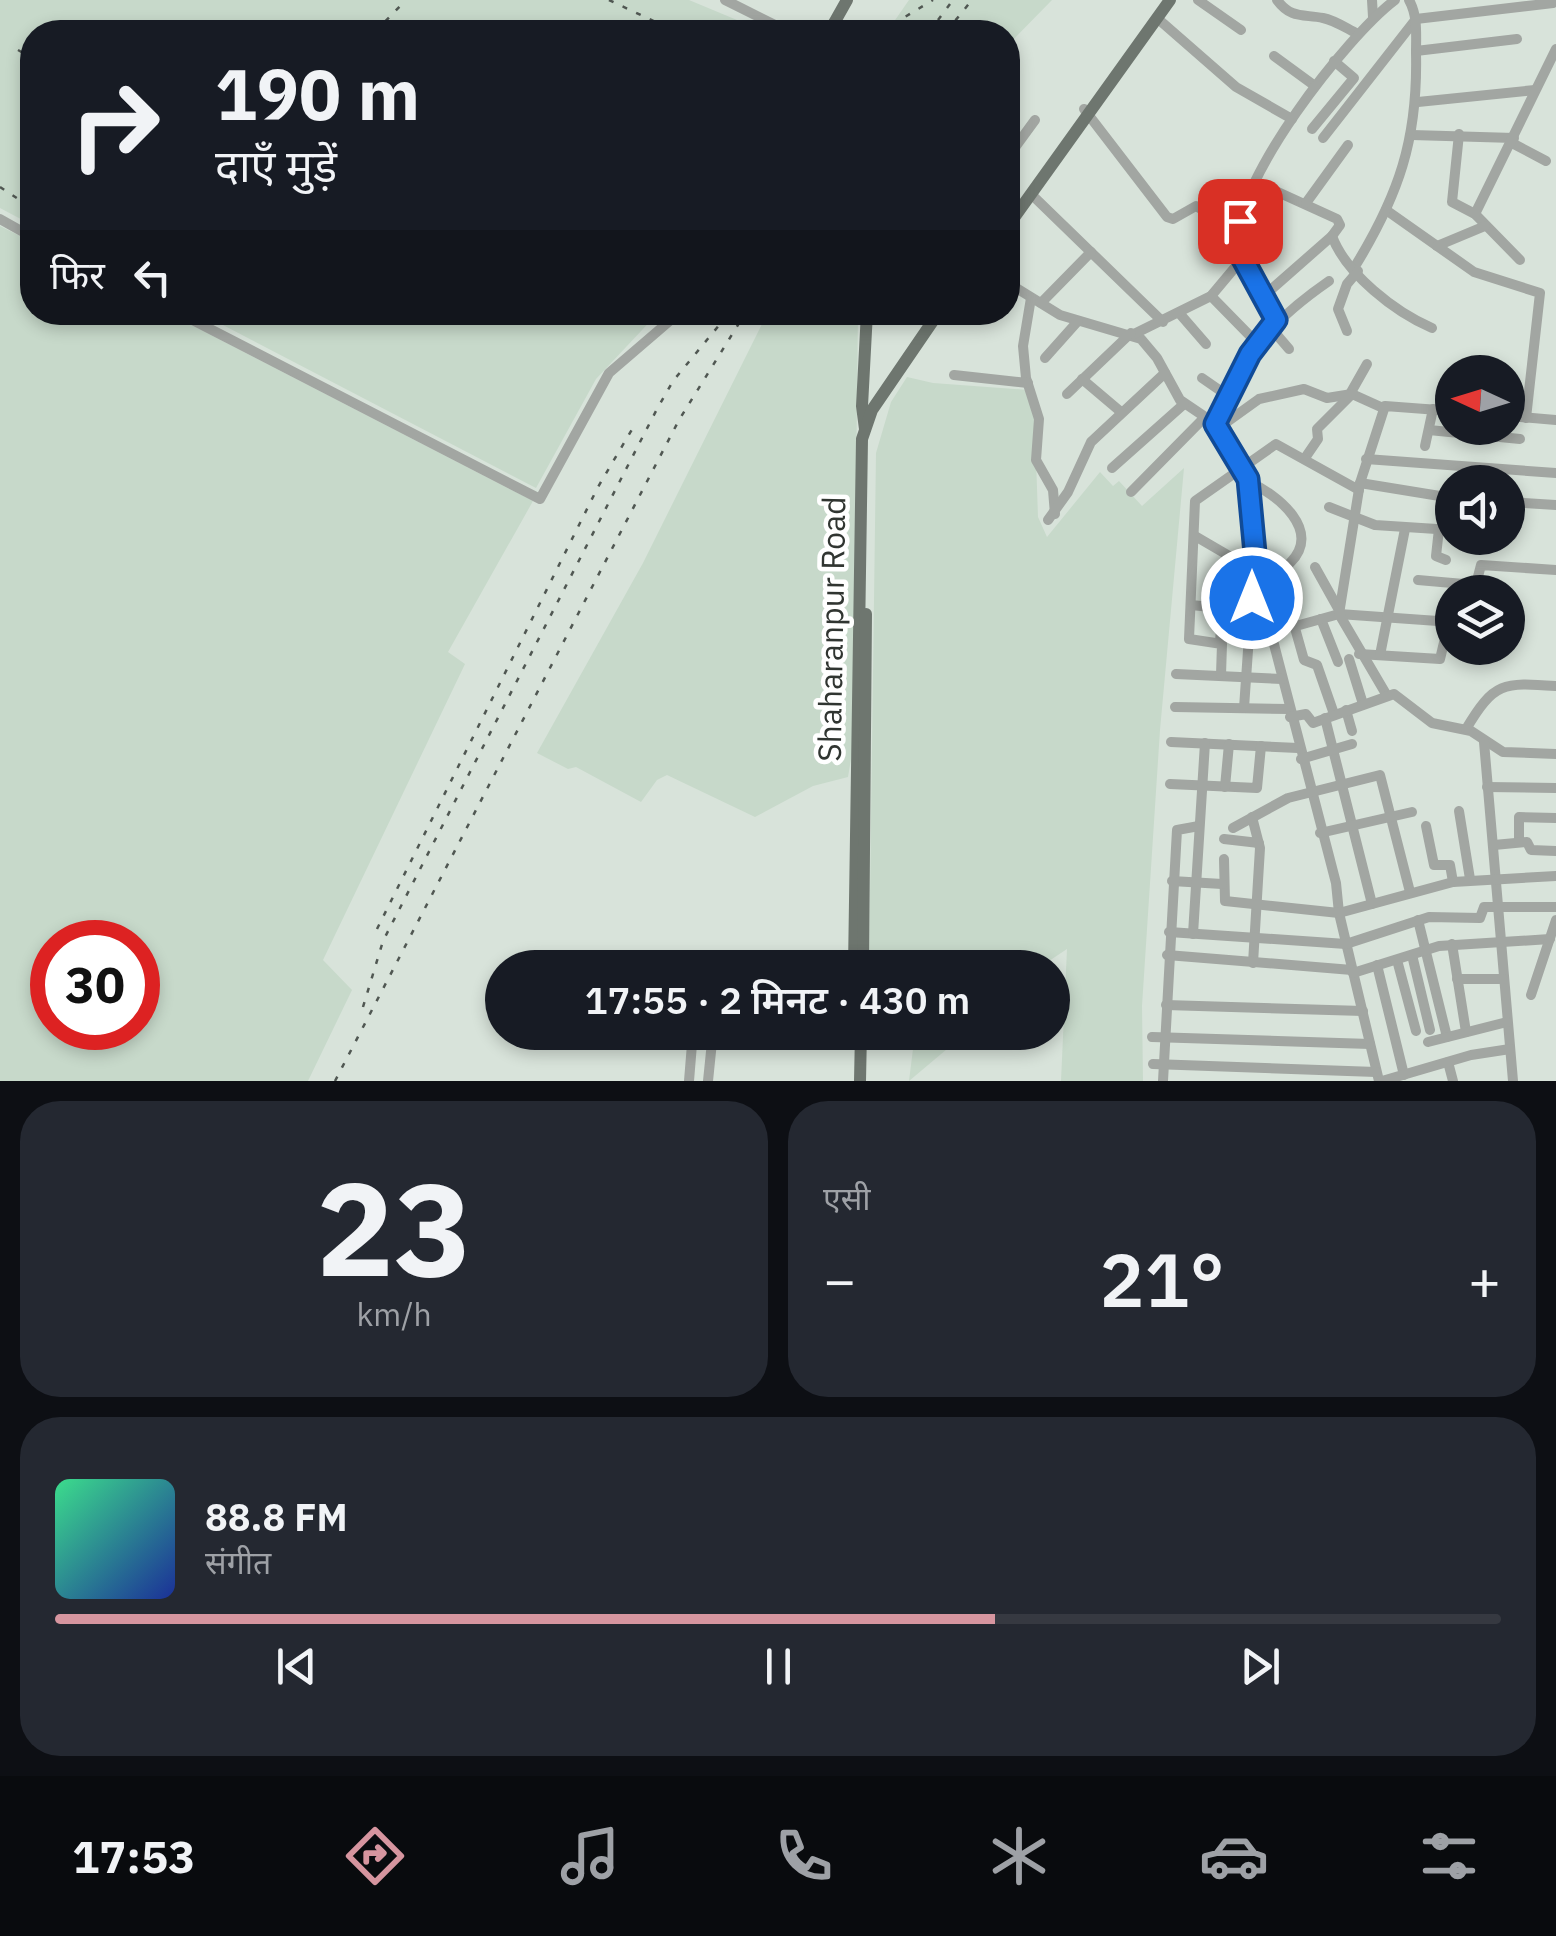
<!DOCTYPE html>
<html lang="hi">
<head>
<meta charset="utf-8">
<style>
  body { margin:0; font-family:"IBM Plex Sans","Noto Sans Devanagari",sans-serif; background:#242831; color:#f1f3f6; height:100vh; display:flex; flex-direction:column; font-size:38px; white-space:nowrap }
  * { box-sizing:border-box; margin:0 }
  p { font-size:32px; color:#9ea1a6 }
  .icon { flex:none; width:55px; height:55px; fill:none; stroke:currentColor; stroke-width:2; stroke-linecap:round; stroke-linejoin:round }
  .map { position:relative; height:1081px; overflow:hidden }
  .drawer { display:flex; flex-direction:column; gap:20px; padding:20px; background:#0d0f14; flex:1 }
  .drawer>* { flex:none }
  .top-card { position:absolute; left:20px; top:20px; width:1000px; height:305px; border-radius:40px; box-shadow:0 5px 15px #0003; background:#171b24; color:#f1f3f6; overflow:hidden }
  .needle { width:65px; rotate:274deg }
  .tools { position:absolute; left:1435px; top:355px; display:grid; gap:20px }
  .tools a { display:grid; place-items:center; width:90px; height:90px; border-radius:50%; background:#171b24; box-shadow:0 5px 15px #0003; font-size:50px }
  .speed { position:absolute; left:30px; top:920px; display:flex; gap:20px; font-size:50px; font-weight:700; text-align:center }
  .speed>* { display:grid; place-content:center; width:130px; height:130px; border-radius:50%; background:#171b24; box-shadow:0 5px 15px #0003; line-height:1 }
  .speed .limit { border:15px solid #d22; background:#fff; color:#111 }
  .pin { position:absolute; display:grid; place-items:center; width:85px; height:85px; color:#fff; margin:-42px; border-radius:20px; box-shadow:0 5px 15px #0006 }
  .me { position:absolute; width:110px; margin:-55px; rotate:0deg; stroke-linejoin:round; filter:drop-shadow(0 0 8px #0008) }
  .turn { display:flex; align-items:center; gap:35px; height:210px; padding:0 30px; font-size:45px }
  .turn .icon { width:130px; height:130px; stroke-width:2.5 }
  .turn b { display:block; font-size:70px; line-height:85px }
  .then { display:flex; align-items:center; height:95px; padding:0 30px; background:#0003; gap:20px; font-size:38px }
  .big { font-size:75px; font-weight:600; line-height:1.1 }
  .drawer .tile { flex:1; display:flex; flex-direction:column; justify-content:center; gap:15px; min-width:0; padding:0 35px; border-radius:40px; background:#242831 }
  .drawer .dial { align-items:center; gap:0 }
  .dial b { font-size:130px; line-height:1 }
  .song { display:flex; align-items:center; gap:30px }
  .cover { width:120px; height:120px; border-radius:15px; background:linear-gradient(135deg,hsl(150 70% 55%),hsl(230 70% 35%)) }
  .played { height:10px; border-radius:5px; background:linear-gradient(90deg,#d6959f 65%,#363941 65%) }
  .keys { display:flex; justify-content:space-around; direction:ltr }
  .heat { display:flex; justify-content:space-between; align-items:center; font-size:55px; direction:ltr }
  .drawer .tiles { flex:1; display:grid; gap:20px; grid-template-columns:1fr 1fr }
  .tile:last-child { grid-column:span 2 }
  .trip { position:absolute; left:485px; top:950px; width:585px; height:100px; border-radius:50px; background:#171b24; box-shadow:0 5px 15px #0003; font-weight:600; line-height:100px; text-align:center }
  .menu { display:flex; height:160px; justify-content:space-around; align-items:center; background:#090b0e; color:#9ea1a6 }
  .menu .icon { width:70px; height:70px }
  .menu .selected { color:#d6959f }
  .menu b { font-size:45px; color:#f1f3f6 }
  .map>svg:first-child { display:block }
</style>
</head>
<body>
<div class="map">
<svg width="1556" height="1081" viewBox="0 0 1556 1081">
  <rect width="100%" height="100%" fill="#d8e3da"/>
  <g fill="#c7d9ca" fill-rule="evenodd">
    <path d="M0 0H689L766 32H32V225L0 208Z"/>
    <path d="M909 0H1052L1008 45V32H871L893 23Z"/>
    <path d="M0 226 32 242V312L168 313 533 501 448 652 465 664 323 960 352 990 308 1081H0ZM52 942H138V1028H52Z"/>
    <path d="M775 312 858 313 853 747 848 777 813 786 755 817 667 775 657 780 641 802 576 767 568 769 537 753 643 563 766 316 772 318Z"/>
    <path d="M200 313H658L596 379 536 488Z"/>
    <path d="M907 377 933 383 1028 390 1034 400 1038 517 1047 537 1100 472 1113 486 1119 481 1142 506 1184 468 1160 730 1142 1006 1143 1081H1061L1067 949 1040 967 869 968 876 453 891 402Z"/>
    <path d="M915 1033V1032L966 1033 909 1081Z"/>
  </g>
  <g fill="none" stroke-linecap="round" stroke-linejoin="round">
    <g stroke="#a2a6a2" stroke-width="10">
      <path d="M725 0 789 32"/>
      <path d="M1198 0 1241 30"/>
      <path d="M1277 0C1291 19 1303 14 1323 18 1334 20 1346 28 1356 33"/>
      <path d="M1372 0 1373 17"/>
      <path d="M1157 18 1236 87 1292 119"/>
      <path d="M1416 51 1517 39"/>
      <path d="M1274 56 1315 86"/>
      <path d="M1418 102 1535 90"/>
      <path d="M1084 109 1167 217 1173 219 1196 206 1238 231"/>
      <path d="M1312 129 1354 78 1334 61"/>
      <path d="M1459 134 1452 202 1475 214 1520 260"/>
      <path d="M1412 135 1514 138"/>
      <path d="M1323 138 1416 19 1553 3"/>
      <path d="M1512 143 1546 161"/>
      <path d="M1008 157 1035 120"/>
      <path d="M1258 183 1337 219 1340 225 1332 236"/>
      <path d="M1031 194 1163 322"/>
      <path d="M1306 203 1348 145"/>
      <path d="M1386 210 1474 272 1540 293 1526 418"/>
      <path d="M1475 214 1556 49"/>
      <path d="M0 219 32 237"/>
      <path d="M1437 246 1485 226"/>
      <path d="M1354 268C1399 195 1418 139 1416 53 1416 35 1418 16 1409 0"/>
      <path d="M1008 283 1060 315 1141 339 1157 358 1180 400 1220 427 1246 474 1255 571 1336 883 1339 913 1379 1081"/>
      <path d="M1266 294 1332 236C1346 274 1395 312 1432 328"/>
      <path d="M1211 296 1257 343"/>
      <path d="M1031 298 1023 346 1026 378 1039 419 1036 460 1053 490 1055 514"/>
      <path d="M1041 303 1091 252"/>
      <path d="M177 312 540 499 609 373 680 312"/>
      <path d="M1180 314 1206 344"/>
      <path d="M1276 320C1268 300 1238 259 1237 244 1234 181 1346 37 1395 0"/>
      <path d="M1271 328 1289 349"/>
      <path d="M1347 331 1338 309 1347 284 1358 271"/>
      <path d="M1134 334 1211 296 1242 259"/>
      <path d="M1045 358 1078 321"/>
      <path d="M954 375 1028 383"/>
      <path d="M1202 378 1228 396"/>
      <path d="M1082 379 1121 412"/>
      <path d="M1067 394 1131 333"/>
      <path d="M1350 394 1367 364"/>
      <path d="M1508 416 1556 420"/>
      <path d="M1215 423C1248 353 1264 326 1329 281"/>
      <path d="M1220 427 1259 399 1304 389 1327 398 1352 394 1383 408"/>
      <path d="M1429 430 1520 439"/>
      <path d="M1425 446 1433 409"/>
      <path d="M1305 458 1318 439 1317 429 1351 395"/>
      <path d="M1366 459 1556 473"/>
      <path d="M1112 468 1184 404"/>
      <path d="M1249 482C1277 494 1323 531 1290 563"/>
      <path d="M1360 483 1452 498"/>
      <path d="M1131 492 1204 418"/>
      <path d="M1508 502 1556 505"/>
      <path d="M1329 507 1375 525 1452 530"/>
      <path d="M1048 520 1068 492 1091 442 1165 373"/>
      <path d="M1439 529 1436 556 1446 560"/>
      <path d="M1508 535H1512"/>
      <path d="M1195 536 1255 571"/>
      <path d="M1254 555 1282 582 1304 660 1317 665 1334 714"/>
      <path d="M1315 567 1339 610"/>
      <path d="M1418 580 1475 585"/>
      <path d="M1474 592 1481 565 1556 570"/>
      <path d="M1191 605 1221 608"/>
      <path d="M1321 619 1338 662"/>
      <path d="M1296 626 1339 614 1452 622"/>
      <path d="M1220 642 1224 589 1232 560"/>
      <path d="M1359 654 1440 659 1449 622"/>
      <path d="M1380 655 1405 529"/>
      <path d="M1349 659 1363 704"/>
      <path d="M1176 674 1282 679"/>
      <path d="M1221 675 1222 644 1189 639 1195 501 1276 444 1359 490"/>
      <path d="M1386 694 1339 614 1360 483 1385 406 1452 411"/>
      <path d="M1175 707 1289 709"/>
      <path d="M1244 708 1251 607 1257 586"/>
      <path d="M1346 710 1352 731"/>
      <path d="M1290 717 1306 714 1313 723 1394 694 1432 723 1471 731 1503 752 1556 754"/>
      <path d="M1325 718 1372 904"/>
      <path d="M1466 729C1494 682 1503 682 1556 686"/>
      <path d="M1171 742 1298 748"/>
      <path d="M1484 742 1513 1081"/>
      <path d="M1301 759 1352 744"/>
      <path d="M1170 784 1257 788 1261 746"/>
      <path d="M1225 787 1229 744"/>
      <path d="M1487 787 1556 788"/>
      <path d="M1459 811 1470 879"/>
      <path d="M1252 817 1260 848 1253 963"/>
      <path d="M1426 826 1434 865H1450L1453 882"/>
      <path d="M1233 828 1288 798 1380 775 1410 892"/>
      <path d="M1320 833 1412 812"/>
      <path d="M1224 839 1259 843"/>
      <path d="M1519 842V817L1556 818"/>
      <path d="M1494 845 1527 842 1531 850 1556 851"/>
      <path d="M1224 859 1225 901 1339 913 1453 882 1556 876"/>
      <path d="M1172 881 1222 884"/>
      <path d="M1418 920 1447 1037"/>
      <path d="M1169 932 1346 944 1429 917 1480 918 1484 907H1556"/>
      <path d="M1193 934 1205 743"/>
      <path d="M1452 944 1466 1032"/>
      <path d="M1167 955 1352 970"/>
      <path d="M1412 955 1430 1030"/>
      <path d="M1397 960 1416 1031"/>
      <path d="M1377 965 1404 1075"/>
      <path d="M1353 973 1439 946 1550 939"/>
      <path d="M1457 979H1503"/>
      <path d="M1531 995 1556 920"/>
      <path d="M1166 1005 1363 1011"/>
      <path d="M1152 1037 1370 1044"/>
      <path d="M1428 1042 1507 1022"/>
      <path d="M1448 1062 1453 1081"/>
      <path d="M1153 1064 1376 1072"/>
      <path d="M689 1081 693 1032"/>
      <path d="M708 1081 713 1032"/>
      <path d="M1163 1081 1177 830 1199 826"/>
      <path d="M1382 1081 1471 1055 1510 1049"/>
    </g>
    <g stroke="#6e766f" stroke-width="12">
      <path d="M829 32 847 0"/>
      <path d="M1008 226 1170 0"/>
      <path d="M865 429 862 406 867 312"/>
      <path d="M854 968 862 439 872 410 939 312"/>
      <path d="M863 968 866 614"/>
      <path d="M860 1081 861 1032"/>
    </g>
    <g stroke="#505752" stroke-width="2.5" stroke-dasharray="5 10" stroke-linecap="butt">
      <path d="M609 0 677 32"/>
      <path d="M375 32 406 0"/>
      <path d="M880 32 933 0"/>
      <path d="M929 32 953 0"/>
      <path d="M946 32 972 0"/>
      <path d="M18 50 32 58"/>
      <path d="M0 187 32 208"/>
      <path d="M377 929 598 487 634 426"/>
      <path d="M363 1007 383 941 657 409 673 381 730 312"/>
      <path d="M335 1081 679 420 746 312"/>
    </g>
  </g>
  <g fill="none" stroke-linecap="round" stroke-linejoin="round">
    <defs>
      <path id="route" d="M1240 221 1238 250 1276 320 1250 354 1215 424 1248 479 1258 585 1252 598"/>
    </defs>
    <use href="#route" stroke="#114b97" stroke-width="25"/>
    <use href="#route" stroke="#1a73e8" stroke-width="18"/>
  </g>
  <g text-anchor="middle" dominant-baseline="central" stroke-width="9" stroke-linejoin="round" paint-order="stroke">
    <g font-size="32" fill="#303531" stroke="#fff">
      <text transform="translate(831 629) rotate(-89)">Shaharanpur Road</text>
    </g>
  </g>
</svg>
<div class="tools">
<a><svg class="needle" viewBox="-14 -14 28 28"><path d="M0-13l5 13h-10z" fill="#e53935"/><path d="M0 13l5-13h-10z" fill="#9ea1a6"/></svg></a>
<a><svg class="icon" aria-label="sound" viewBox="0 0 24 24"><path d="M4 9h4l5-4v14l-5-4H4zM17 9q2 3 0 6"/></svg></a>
<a><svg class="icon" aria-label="layers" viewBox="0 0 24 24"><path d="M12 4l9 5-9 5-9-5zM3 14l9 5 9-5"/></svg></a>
</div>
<div class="speed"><div class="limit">30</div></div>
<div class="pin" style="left:1240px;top:221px;background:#d93025"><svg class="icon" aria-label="arrive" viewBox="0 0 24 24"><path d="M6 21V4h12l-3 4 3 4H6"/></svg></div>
<svg class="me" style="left:1252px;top:598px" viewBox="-20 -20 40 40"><circle r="17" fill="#1a73e8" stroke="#fff" stroke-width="3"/><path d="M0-11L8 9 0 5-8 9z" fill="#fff"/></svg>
<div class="trip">17:55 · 2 मिनट · 430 m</div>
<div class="top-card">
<div class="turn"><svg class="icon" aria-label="right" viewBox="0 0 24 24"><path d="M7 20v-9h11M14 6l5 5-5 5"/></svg><div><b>190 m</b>दाएँ मुड़ें</div></div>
<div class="then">फिर<svg class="icon" aria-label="left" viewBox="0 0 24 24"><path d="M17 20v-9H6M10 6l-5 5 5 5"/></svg></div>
</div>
</div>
<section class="drawer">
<div class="tiles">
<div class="tile dial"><b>23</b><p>km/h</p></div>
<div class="tile"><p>एसी</p>
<div class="heat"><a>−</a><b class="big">21°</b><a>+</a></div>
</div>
<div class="tile">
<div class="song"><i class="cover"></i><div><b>88.8 FM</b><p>संगीत</p></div></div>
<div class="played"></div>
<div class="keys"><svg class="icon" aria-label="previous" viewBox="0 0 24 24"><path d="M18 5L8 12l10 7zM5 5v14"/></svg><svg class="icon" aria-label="pause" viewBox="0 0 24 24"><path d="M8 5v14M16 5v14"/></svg><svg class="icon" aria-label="next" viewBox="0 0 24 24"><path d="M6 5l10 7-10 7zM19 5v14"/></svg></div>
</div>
</div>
</section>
<nav class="menu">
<b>17:53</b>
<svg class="icon selected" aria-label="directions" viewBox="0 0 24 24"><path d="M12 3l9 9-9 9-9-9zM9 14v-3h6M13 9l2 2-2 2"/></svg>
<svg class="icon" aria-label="music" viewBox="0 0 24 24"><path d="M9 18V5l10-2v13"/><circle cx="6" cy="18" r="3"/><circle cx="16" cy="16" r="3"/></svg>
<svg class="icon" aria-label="phone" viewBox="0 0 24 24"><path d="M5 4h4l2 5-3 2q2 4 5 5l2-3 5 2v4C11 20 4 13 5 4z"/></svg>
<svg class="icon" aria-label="climate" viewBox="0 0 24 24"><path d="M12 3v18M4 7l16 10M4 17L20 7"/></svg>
<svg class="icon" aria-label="car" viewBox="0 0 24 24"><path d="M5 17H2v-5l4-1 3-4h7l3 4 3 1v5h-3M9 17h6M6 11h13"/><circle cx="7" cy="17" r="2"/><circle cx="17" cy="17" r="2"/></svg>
<svg class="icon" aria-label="filters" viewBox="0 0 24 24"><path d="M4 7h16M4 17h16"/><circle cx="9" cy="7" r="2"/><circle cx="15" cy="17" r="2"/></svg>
</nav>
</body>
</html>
